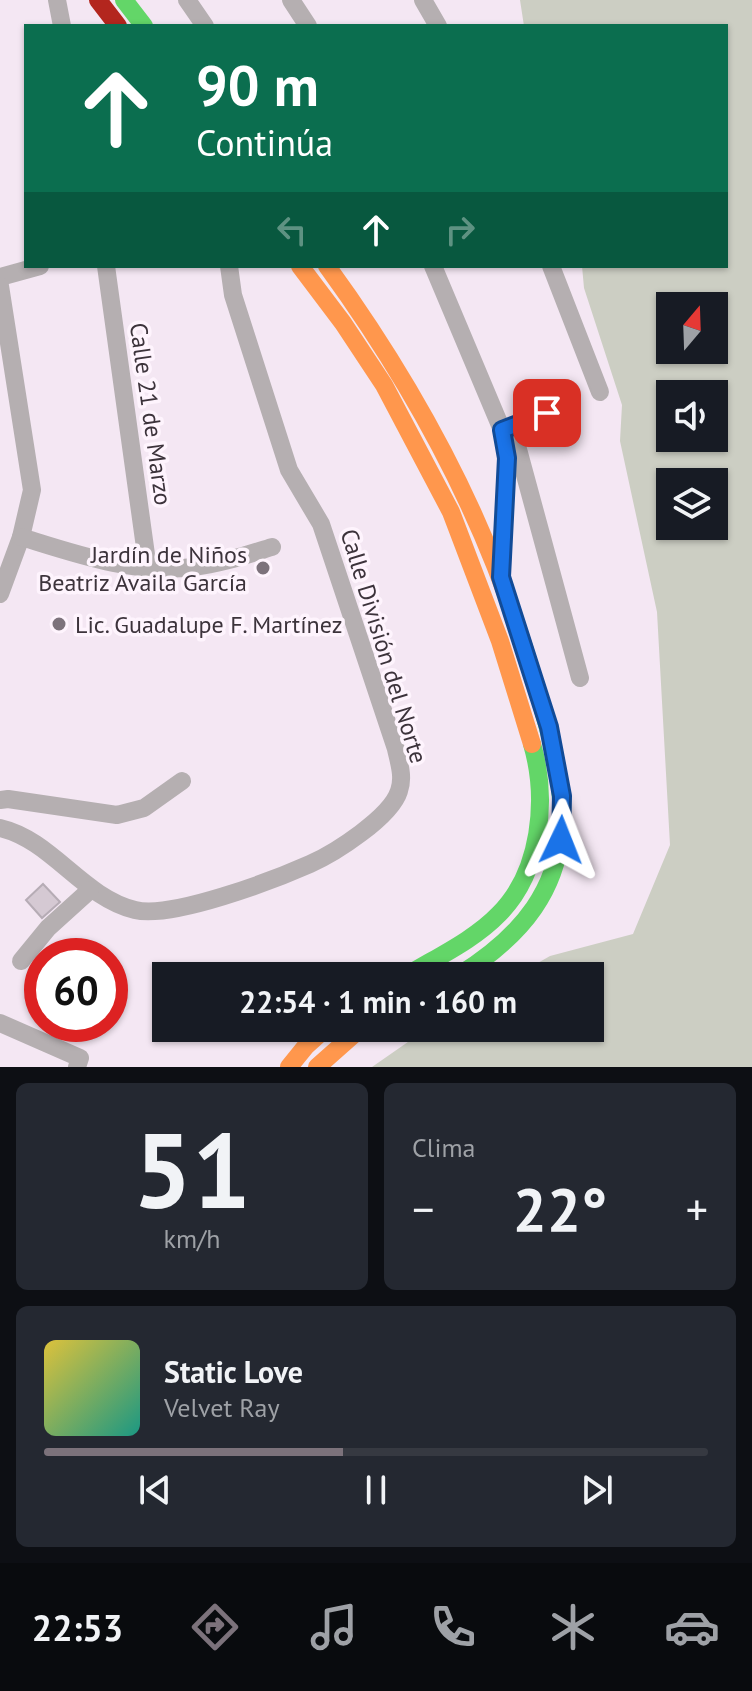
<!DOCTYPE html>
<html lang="es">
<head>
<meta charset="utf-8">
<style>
  body { margin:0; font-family:"PT Sans",sans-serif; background:#242831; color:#f1f3f6; height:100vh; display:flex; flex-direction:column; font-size:30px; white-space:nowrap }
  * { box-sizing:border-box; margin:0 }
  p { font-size:26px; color:#9ea1a6 }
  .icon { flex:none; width:44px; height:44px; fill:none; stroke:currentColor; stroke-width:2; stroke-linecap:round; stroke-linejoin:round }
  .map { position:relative; height:1067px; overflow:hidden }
  .drawer { display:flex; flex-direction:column; gap:16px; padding:16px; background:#0d0f14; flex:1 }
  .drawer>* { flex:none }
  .hud { position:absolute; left:24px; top:24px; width:704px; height:244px; border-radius:0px; box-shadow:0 2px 6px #0004; background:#0b6e4f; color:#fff; overflow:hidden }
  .needle { width:52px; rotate:19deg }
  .tools { position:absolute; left:656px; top:292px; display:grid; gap:16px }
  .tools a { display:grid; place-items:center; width:72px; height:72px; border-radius:0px; background:#171b24; box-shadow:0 2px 6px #0004; font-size:40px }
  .speed { position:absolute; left:24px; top:938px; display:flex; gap:16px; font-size:40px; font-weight:700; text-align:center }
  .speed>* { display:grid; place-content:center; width:104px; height:104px; border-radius:50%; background:#171b24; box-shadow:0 2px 6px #0004; line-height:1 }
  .speed .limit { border:12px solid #d22; background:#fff; color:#111 }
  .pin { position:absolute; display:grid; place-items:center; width:68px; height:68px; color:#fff; margin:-34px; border-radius:16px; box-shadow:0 4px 12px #0006 }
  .me { position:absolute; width:88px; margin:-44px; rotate:2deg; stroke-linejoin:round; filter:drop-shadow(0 0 6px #0008) }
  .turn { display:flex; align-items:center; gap:28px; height:168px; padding:0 40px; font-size:36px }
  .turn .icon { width:104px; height:104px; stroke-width:2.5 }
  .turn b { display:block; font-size:56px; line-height:68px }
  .lanes { display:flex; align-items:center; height:76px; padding:0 40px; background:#0003; justify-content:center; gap:40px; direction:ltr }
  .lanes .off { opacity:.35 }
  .big { font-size:60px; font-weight:600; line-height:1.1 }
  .drawer .card { flex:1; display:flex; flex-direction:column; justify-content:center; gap:12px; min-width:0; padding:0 28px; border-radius:12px; background:#242831 }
  .drawer .dial { align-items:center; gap:0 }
  .dial b { font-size:104px; line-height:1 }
  .song { display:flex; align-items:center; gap:24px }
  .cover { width:96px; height:96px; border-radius:12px; background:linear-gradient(135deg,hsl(50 70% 55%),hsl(170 70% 35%)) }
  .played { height:8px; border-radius:4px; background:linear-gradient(90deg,#7c727b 45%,#363941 45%) }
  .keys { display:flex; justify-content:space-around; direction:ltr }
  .heat { display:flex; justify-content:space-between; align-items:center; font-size:44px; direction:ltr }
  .drawer .tiles { flex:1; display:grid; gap:16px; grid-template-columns:1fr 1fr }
  .card:last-child { grid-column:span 2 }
  .trip { position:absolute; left:152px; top:962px; width:452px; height:80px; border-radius:0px; background:#171b24; box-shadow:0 2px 6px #0004; font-weight:600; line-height:80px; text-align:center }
  .tab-bar { display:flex; height:128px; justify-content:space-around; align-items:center; background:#090b0e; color:#9ea1a6 }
  .tab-bar .icon { width:56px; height:56px }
  .tab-bar .current { color:#7c727b }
  .tab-bar b { font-size:36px; color:#f1f3f6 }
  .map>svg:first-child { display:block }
</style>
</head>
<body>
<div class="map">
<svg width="752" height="1067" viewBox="0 0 752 1067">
  <rect width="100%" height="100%" fill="#f4e7f3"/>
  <path fill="#cccec3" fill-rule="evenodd" d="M520 0H752V1067H372L428 1028H590V976H515L550 956 633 934 670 845 657 612 620 441 622 405 584 288 582 266H726V26H524ZM670 306H714V350H670ZM670 394H714V438H670ZM670 482H714V526H670Z"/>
  <path fill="#d5c9d3" stroke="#b6acb5" stroke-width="2" d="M43 884 60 902 42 918 26 900Z"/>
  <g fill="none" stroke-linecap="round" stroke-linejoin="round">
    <g stroke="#b5afb1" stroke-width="18">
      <path d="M57 0 62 26"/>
      <path d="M187 0 205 26"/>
      <path d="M291 0 308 26"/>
      <path d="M423 0 438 26"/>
      <path d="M106 266 148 569"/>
      <path d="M433 266 502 430 507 458 502 565"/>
      <path d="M551 266 600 392"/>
      <path d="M0 277 40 266"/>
      <path d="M0 286 32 490 21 537 0 594"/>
      <path d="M512 427 580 678"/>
      <path d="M502 430 547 413"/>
      <path d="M21 537C76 554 135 575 193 567 220 564 246 555 272 547"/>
      <path d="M0 800 8 799 117 815 144 808 182 781"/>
      <path d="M0 828C52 840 82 897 135 910 172 919 274 880 310 864 335 853 391 817 399 791 404 777 399 763 396 749L321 524 289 470 233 295 229 266"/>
      <path d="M21 961 48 928 90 890"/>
      <path d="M0 1023 80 1058 77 1067"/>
    </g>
    <g stroke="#63d668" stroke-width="18">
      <path d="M124 0 144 26"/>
      <path d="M406 976C437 957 474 940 499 914 541 872 548 799 532 744"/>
      <path d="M458 976C605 885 565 780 523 644"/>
    </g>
    <g stroke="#ff974d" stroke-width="18">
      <path d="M300 266 343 323 384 385 451 512 500 641 532 744"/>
      <path d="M327 266C412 383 480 506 523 644"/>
      <path d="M289 1067 306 1046 326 1028"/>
      <path d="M317 1067 361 1028"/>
    </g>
    <path stroke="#b3261e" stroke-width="18" d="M98 0 118 26"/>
  </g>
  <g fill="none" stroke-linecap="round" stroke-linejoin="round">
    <defs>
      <path id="route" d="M547 413 502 430 507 458 501 577 549 727 562 796 561 840"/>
    </defs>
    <use href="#route" stroke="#114b97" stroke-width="20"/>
    <use href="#route" stroke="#1a73e8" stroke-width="14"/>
  </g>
  <g fill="#7c727b" stroke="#fef4fd" stroke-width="3">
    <circle cx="263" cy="568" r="8"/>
    <circle cx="59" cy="624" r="8"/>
  </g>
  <g text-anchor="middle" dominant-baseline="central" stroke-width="7" stroke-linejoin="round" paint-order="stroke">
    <g font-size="24" fill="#3c333b" stroke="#fef4fd">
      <text transform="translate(151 414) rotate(82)">Calle 21 de Marzo</text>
      <text transform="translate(384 646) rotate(73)">Calle División del Norte</text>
    </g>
    <g font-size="24" fill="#3c333b" stroke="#fef4fd" text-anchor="end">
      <text x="247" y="554">Jardín de Niños<tspan x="247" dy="28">Beatriz Availa García</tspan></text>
      <text x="75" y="624" text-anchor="start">Lic. Guadalupe F. Martínez</text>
    </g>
  </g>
</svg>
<div class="tools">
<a><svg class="needle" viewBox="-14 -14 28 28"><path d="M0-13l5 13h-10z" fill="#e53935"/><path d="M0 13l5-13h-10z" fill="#9ea1a6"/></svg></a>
<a><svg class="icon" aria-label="sound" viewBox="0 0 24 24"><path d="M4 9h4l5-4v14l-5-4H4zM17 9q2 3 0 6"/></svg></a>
<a><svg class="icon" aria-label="layers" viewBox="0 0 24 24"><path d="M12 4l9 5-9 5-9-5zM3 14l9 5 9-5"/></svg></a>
</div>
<div class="speed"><div class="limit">60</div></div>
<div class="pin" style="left:547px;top:413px;background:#d93025"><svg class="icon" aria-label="arrive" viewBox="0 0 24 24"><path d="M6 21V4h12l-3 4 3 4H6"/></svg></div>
<svg class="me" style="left:561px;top:840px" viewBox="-20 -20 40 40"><path d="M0-17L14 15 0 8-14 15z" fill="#1a73e8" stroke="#fff" stroke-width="4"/></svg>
<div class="trip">22:54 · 1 min · 160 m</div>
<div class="hud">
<div class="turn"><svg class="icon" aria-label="ahead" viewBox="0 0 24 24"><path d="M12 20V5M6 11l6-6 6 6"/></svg><div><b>90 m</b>Continúa</div></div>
<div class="lanes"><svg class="icon off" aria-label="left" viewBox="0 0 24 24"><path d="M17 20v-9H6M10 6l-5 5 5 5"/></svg><svg class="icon" aria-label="ahead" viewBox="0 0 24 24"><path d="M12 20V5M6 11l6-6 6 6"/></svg><svg class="icon off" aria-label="right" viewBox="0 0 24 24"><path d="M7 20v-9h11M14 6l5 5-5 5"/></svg></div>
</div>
</div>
<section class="drawer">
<div class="tiles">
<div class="card dial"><b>51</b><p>km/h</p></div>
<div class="card"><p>Clima</p>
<div class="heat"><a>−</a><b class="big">22°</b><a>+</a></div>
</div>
<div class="card">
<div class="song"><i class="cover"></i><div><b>Static Love</b><p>Velvet Ray</p></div></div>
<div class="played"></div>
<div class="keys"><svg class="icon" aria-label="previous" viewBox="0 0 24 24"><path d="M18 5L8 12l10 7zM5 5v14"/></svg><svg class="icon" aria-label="pause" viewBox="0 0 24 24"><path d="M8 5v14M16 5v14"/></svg><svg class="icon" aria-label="next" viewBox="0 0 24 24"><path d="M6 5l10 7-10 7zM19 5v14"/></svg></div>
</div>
</div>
</section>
<nav class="tab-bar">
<b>22:53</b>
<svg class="icon current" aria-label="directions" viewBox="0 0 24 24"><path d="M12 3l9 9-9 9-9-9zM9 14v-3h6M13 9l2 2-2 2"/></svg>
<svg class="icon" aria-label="music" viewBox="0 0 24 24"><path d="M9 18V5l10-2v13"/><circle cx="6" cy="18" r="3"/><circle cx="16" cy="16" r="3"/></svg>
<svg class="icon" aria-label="phone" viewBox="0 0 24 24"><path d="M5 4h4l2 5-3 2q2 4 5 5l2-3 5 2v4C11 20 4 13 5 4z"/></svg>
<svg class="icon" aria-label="climate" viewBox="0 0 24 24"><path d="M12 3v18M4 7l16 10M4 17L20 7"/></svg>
<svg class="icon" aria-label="car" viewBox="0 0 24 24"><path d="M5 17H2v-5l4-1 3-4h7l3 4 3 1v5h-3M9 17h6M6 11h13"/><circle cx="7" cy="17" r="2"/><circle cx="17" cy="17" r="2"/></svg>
</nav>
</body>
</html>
